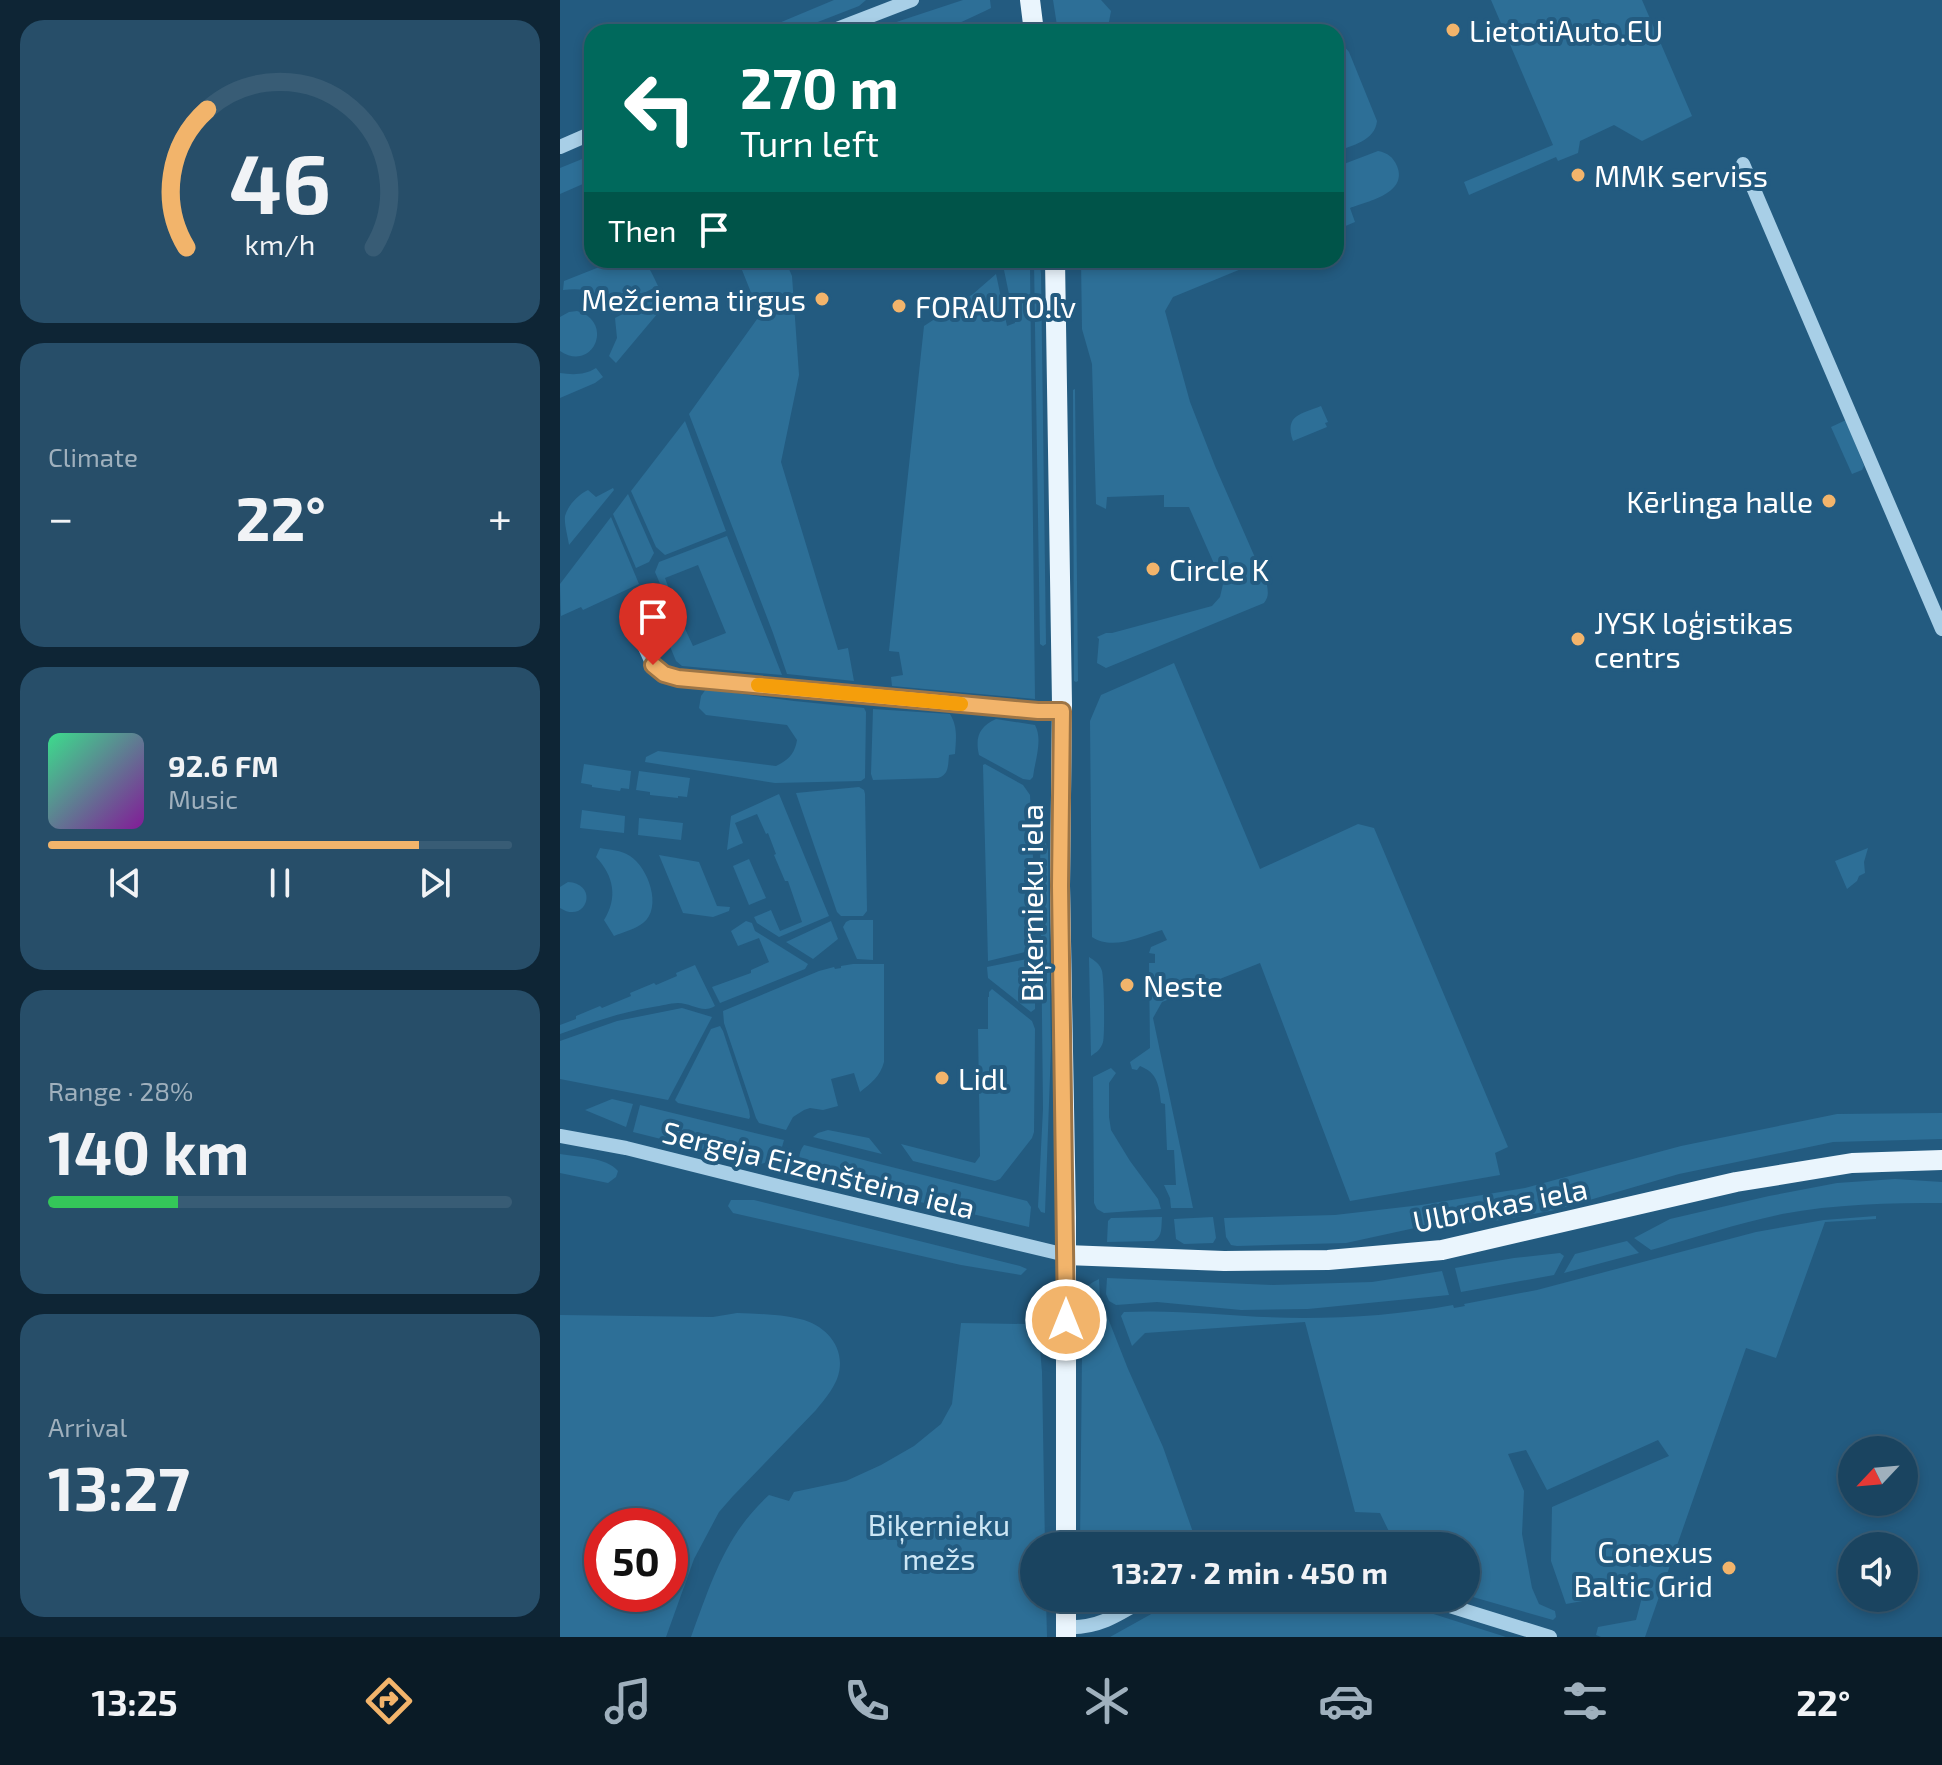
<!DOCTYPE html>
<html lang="en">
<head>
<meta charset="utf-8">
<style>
  body { margin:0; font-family:"Exo 2",sans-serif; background:#274e69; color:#f1f3f6; height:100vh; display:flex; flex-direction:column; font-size:30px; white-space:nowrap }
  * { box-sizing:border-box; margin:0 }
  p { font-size:26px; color:#9fb0bd }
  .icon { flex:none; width:44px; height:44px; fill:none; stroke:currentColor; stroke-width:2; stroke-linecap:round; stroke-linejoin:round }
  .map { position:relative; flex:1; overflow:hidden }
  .side { display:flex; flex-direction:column; gap:20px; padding:20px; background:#0e2535; width:560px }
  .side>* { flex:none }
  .hud { position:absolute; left:24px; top:24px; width:760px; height:244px; border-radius:24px; box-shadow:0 4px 12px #0003,0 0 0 2px #385c75; background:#00695c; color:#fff; overflow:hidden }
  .needle { width:52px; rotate:244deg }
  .tools { position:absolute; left:1278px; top:1436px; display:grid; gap:16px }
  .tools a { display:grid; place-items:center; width:80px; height:80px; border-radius:50%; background:#1a4460; box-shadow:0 4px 12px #0003,0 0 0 2px #385c75; font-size:40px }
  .speed { position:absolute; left:24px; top:1508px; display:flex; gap:16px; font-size:40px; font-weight:700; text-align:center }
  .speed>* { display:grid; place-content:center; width:104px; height:104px; border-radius:50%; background:#1a4460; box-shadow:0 4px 12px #0003,0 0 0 2px #385c75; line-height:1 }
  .speed .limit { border:12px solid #d22; background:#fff; color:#111 }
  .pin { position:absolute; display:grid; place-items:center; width:68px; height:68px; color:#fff; margin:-82px -34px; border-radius:50% 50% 50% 0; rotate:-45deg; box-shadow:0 0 8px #0007 }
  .pin .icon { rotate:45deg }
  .me { position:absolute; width:88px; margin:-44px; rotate:0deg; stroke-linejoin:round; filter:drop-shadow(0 0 6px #0008) }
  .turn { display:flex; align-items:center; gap:28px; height:168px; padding:0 24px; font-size:36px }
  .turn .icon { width:104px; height:104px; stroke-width:2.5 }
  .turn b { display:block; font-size:56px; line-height:68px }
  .then { display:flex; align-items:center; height:76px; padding:0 24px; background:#0003; gap:16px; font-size:30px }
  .big { font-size:60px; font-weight:700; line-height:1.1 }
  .side .card { flex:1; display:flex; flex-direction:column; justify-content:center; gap:12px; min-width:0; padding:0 28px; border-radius:24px; background:#274e69 }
  .side .dial { align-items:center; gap:0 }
  .dial svg { height:208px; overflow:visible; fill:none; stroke:#385c75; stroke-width:7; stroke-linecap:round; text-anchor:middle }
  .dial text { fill:#f1f3f6; stroke:none }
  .song { display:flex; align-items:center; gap:24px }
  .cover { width:96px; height:96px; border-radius:12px; background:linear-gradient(135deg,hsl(150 70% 55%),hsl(290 70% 35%)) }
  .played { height:8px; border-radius:4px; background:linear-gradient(90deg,#f2b46b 80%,#385c75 80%) }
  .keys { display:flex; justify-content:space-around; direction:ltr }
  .heat { display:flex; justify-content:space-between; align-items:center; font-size:44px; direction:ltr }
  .charge { height:12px; border-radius:6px; background:linear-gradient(90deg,#34c759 28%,#385c75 0) }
  .trip { position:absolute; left:460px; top:1532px; width:460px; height:80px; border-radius:40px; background:#1a4460; box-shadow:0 4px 12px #0003,0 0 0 2px #385c75; font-weight:700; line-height:80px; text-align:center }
  .dock { display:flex; height:128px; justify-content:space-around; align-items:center; background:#0a1b26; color:#9fb0bd }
  .dock .icon { width:56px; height:56px }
  .dock .on { color:#f2b46b }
  .dock b { font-size:36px; color:#f1f3f6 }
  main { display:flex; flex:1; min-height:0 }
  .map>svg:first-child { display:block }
</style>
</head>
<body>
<main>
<section class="side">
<div class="card dial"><svg viewBox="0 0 100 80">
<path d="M14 69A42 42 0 1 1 86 69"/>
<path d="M14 69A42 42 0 0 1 22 16" stroke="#f2b46b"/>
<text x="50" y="56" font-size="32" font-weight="700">46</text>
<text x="50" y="72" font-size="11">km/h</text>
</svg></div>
<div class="card"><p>Climate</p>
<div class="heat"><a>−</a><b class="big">22°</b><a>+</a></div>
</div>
<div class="card">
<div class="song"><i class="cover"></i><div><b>92.6 FM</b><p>Music</p></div></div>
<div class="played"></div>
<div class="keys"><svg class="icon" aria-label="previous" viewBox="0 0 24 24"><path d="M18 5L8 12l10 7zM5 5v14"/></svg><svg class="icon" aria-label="pause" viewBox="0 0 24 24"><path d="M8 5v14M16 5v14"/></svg><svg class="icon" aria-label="next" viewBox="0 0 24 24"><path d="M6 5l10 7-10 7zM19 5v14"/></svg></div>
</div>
<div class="card"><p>Range · 28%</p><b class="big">140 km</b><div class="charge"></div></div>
<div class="card"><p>Arrival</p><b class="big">13:27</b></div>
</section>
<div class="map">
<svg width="1382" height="1637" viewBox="0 0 1382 1637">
  <rect width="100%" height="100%" fill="#235b80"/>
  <g fill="#2d6f97" fill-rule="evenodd">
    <path d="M274 0H306L299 6 232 32H212L207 28Z"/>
    <path d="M403 0H430L431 8 425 11 380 32H306Z"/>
    <path d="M493 0H541L551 11 547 32H498Z"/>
    <path d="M931 0H1082L1132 116 1082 141 1054 125 1020 141 1018 153 998 161 996 157 909 195 904 182 993 145Z"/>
    <path d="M776 42 783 45 789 52 817 121C815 141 792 145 776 152Z"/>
    <path d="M818 151C828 153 833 157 837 166 848 193 809 201 790 208L795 222 776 230V167Z"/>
    <path d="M32 155V180L0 194V168Z"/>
    <path d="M57 260C86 260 86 260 98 286L51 309C36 292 26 287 3 290L4 281Z"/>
    <path d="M178 260H225L232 276 239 375 221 462 278 650 288 648 294 681 227 674 213 633 129 414 200 315Z"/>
    <path d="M521 260H703L613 297 605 311 630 402 655 466 707 585C708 592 709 597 704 603L546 668 537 663 539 639 537 637 546 633H552L652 606 660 597 663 584 629 507H604V495L547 497 546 509 536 504 532 364 522 329Z"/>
    <path d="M474 262 480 267 481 274 486 644 483 646 480 644Z"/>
    <path d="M466 264 470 267 475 699 332 686 331 677 343 675 339 652 329 651 364 326 413 294 436 274 447 326 455 323 444 270Z"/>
    <path d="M101 294 103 307 56 363 49 356 57 338 55 318Z"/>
    <path d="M17 311C55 322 33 373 0 351V317L9 312Z"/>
    <path d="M36 368 43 377 35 383 0 398V373C13 375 25 375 36 368Z"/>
    <path d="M515 389 518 681 516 682 514 681 513 390Z"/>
    <path d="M761 406 768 422 765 423 767 427 733 441C724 415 741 414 761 406Z"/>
    <path d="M1286 420 1304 466 1302 470 1292 474 1271 427Z"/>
    <path d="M125 421 166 531 105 555 96 547 71 491Z"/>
    <path d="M53 488 54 490 9 545C8 537 4 524 5 516 8 505 19 494 28 490L36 497Z"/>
    <path d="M68 494 94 553 89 562 76 568 53 514Z"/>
    <path d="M51 517 79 584 23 610 21 607 1 616 0 584Z"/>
    <path d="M167 536 222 675 122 666 116 661 102 627 121 620 133 646 166 633 138 565 105 578 115 605 110 607 95 572 99 562Z"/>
    <path d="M614 663 700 869 798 824 814 828 948 1147 935 1153 940 1175 790 1201 700 963 602 1002 593 1018 633 1208H611L610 1198 604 1185H616L614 1150H607L605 1104 601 1103C599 1086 598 1073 580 1066L577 1070 572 1069 570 1062 590 1048 589 963H595V954L589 953 591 947 607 940 602 930C581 936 553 951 532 937L530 721 541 695Z"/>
    <path d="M146 689 234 701 304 708 306 712 305 778 301 781 215 783 85 762 86 757 98 751 216 766C229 760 235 753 237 740L227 725 146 715 139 708 141 696Z"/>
    <path d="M313 709 390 714C398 727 396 739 395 754L389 755C388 765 389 775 378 778L313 780 311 774Z"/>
    <path d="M436 719 475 725C483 740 475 760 473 777L470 780 463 779 419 755C415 737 419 727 436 719Z"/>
    <path d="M24 764 71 771 69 789 61 788 60 791 32 787V785L21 783Z"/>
    <path d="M425 764 463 785 470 795 473 858 472 949 469 951 428 961 423 765Z"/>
    <path d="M79 771 130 778 127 797 118 796V798L90 795V792L76 790Z"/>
    <path d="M299 787 304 790 305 794 307 911 303 916H281L277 912 236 793Z"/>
    <path d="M219 794 269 916 219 937 197 923 194 917 211 910 220 931 242 922 228 881H225L214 855 216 854 208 833 206 834 197 814 175 823 183 843 167 850 171 816Z"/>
    <path d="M22 810 65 816 64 833 20 828Z"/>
    <path d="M79 818 123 823 121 840 78 835Z"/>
    <path d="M483 833 488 851 491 1048 485 1213 481 1212 478 1207 483 1109 480 835Z"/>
    <path d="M40 848C50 850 61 850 70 856 88 867 103 908 83 923 76 929 63 932 54 936L44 920C58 898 54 876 36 857Z"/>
    <path d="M1308 848 1304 862 1305 873 1299 876 1297 881 1287 889 1275 861Z"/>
    <path d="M99 855 139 862 157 906 170 907 169 911 153 917 123 913Z"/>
    <path d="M189 859 206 898 189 905 173 866Z"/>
    <path d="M8 882C40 884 26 925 0 908V887Z"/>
    <path d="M290 920H313V960L297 959 283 927 286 922Z"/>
    <path d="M186 921 192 923 195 931 248 964 245 969 160 1003 152 987 191 973V970L209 962 199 938 178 946 171 931Z"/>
    <path d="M271 921 278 939 253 959 226 942Z"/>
    <path d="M529 957C534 960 540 964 542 971 544 980 545 1033 543 1042 541 1049 537 1052 531 1056Z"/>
    <path d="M472 958 475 963V1009L471 1012 428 978 427 967Z"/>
    <path d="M293 964H324V1062C320 1077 311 1083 300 1092L294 1073 271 1079 278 1106 263 1110 250 1108 244 1110 233 1117 226 1130 199 1123 196 1118 164 1023 163 1011 259 971 274 967 275 969 281 968V966Z"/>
    <path d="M135 965 155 1006C143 1014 131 1003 118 1003 110 1003 101 1006 93 1007 58 1013 33 1022 0 1034V1025L16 1019V1016L40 1006 42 1008 71 996 70 993 94 983 96 985 117 976 116 973Z"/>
    <path d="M432 989 472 1021 475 1029 474 1132 472 1138 440 1179 435 1181 353 1161 341 1144 415 1163 420 1156 418 1029H428V997H429V992Z"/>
    <path d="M122 1008 152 1017 108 1100 0 1079V1041L57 1021Z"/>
    <path d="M160 1026 163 1031 189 1110 190 1117 189 1119 118 1103 115 1100 151 1029Z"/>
    <path d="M551 1068 556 1073 549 1083V1117L551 1130 570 1161 598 1199 601 1209 544 1213 537 1209 534 1203 533 1077Z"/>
    <path d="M52 1099 73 1104 66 1127 25 1110Z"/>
    <path d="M80 1105 224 1140 220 1154 216 1159 201 1164 73 1132Z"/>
    <path d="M1382 1113V1139L1273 1142 1119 1174 995 1210 941 1220 864 1226 786 1243 677 1246 671 1245 666 1237 664 1218 775 1215 861 1205 965 1188 1121 1146 1277 1114Z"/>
    <path d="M268 1130 309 1138 322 1154 253 1137 258 1133Z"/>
    <path d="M244 1145 467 1201 471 1207 469 1227 251 1177C240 1169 235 1157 244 1145Z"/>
    <path d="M0 1154C17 1157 46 1157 58 1171L56 1177 48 1183 0 1173Z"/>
    <path d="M1335 1179 1382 1182V1203C1330 1203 1274 1204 1222 1214 1178 1223 1134 1238 1091 1250L1074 1238 1110 1219 1209 1196 1277 1183Z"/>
    <path d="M171 1200H194L460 1266 467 1269 461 1275 401 1265 173 1213 168 1206Z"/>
    <path d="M1316 1216V1219L1265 1222 1216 1358 1186 1348 1085 1637H1041L1036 1635 1038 1627 1076 1620 1081 1601 1078 1591 1006 1604 991 1561 992 1507 1109 1456 1098 1440 987 1490 966 1450 948 1454 964 1491 962 1534 972 1588 979 1604 995 1611 996 1617 993 1620 906 1595V1546H836L820 1513 795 1512 745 1322 585 1333 572 1346 561 1316 564 1312C624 1309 684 1318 744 1318 793 1318 844 1314 893 1305L894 1308 905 1306 904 1304 977 1290 1196 1232 1264 1220Z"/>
    <path d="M602 1217C601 1227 603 1236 594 1241L547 1242 548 1221 551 1218Z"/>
    <path d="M653 1217 656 1238 653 1243 624 1244 616 1239 614 1219Z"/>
    <path d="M1067 1241 1079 1253 1004 1273 1015 1254Z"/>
    <path d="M1000 1253 1004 1256 994 1275 901 1292 895 1268 954 1258Z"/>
    <path d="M882 1271 889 1295 748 1309 681 1310 597 1302 556 1305 549 1301 546 1294 547 1278 713 1285 812 1282Z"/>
    <path d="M539 1279 540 1298 568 1369 603 1447 635 1538 633 1546H520L522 1355 527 1349C520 1338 518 1303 524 1291 527 1285 533 1282 539 1279Z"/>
    <path d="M177 1313C198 1314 219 1314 240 1319 267 1325 288 1350 277 1379 272 1391 264 1400 256 1410L173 1496 159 1512 134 1559 106 1637H0V1315L153 1317ZM42 1526H110V1594H42Z"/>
    <path d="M466 1318 475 1320 478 1326 482 1372 485 1546H474V1598H486L487 1637H131C151 1583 165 1535 209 1495L229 1501 234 1492 286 1481 321 1465 354 1446 381 1424 392 1404 401 1323 465 1324Z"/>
    <path d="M620 1598H628L652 1611 677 1598H823L946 1637H550Z"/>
  </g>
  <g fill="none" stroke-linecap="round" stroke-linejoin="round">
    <g stroke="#a8cfe7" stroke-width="14">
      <path d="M269 32 352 0"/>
      <path d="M0 147 32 133"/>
      <path d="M1183 164 1382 629"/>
      <path d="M68 610 93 665 104 674 118 678 478 711H502"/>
      <path d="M0 1136 66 1148 222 1187 506 1255"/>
      <path d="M864 1598 990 1637"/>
      <path d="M506 1627C538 1629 560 1614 586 1598"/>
    </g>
    <g stroke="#eaf5fd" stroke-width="20">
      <path d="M470 0 474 32"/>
      <path d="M495 260 502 704 500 886 506 1217V1546"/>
      <path d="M506 1255 664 1261 768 1260 882 1250 1176 1182 1292 1163 1382 1160"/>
      <path d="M506 1637V1598"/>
    </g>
  </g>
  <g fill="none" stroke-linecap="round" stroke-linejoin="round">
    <defs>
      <path id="route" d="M93 665 104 674 118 678 478 711H502L500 886 506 1320"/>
    </defs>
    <use href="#route" stroke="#9d7546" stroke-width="20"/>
    <use href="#route" stroke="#f2b46b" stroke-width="14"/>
    <path stroke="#f59e0b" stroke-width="14" d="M198 685 401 704"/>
  </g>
  <g fill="#f2b46b" stroke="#235b80" stroke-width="3">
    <circle cx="893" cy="30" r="8"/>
    <circle cx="1018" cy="175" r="8"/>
    <circle cx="262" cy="299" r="8"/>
    <circle cx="339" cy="306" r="8"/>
    <circle cx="1269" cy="501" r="8"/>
    <circle cx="593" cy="569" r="8"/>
    <circle cx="1018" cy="639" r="8"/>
    <circle cx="567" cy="985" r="8"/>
    <circle cx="382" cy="1078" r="8"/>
    <circle cx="1169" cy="1568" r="8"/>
  </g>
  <g text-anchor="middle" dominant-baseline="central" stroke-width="8" stroke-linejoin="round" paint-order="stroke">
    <g font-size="30" fill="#fff" stroke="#235b80" text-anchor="start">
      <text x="909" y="30">LietotiAuto.EU</text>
      <text x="1034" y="175">MMK serviss</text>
      <text x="246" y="299" text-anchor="end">Mežciema tirgus</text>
      <text x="355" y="306">FORAUTO.lv</text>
      <text x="1253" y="501" text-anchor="end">Kērlinga halle</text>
      <text x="609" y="569">Circle K</text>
      <text x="1034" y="622">JYSK loģistikas<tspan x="1034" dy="34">centrs</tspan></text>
      <text x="583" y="985">Neste</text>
      <text x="398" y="1078">Lidl</text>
      <text x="1153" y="1551" text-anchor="end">Conexus<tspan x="1153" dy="34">Baltic Grid</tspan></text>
    </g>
    <g font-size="30" fill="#fff" stroke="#235b80">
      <text transform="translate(471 903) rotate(-90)">Biķernieku iela</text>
      <text transform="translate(259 1169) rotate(14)">Sergeja Eizenšteina iela</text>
      <text transform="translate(940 1204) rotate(-11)">Ulbrokas iela</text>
    </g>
    <g font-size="30" fill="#cce6f5" stroke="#235b80">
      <text x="379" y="1524">Biķernieku<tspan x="379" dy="34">mežs</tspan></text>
    </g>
  </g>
</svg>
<div class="tools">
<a><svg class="needle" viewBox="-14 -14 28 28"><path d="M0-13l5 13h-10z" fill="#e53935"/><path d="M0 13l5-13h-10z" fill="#9fb0bd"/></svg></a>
<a><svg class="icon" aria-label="sound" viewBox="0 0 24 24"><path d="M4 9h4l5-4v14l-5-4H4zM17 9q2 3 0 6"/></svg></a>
</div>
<div class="speed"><div class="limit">50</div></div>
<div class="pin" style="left:93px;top:665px;background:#d93025"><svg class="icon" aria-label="arrive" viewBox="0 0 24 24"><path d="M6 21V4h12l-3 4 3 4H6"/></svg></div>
<svg class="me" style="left:506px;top:1320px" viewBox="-20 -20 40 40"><circle r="17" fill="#f2b46b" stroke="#fff" stroke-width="3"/><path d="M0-11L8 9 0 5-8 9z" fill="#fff"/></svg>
<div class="trip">13:27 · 2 min · 450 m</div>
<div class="hud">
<div class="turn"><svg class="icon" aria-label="left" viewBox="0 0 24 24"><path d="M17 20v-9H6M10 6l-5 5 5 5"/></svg><div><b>270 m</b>Turn left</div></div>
<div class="then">Then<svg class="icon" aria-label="arrive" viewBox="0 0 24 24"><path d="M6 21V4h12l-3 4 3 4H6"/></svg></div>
</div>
</div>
</main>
<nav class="dock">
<b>13:25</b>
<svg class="icon on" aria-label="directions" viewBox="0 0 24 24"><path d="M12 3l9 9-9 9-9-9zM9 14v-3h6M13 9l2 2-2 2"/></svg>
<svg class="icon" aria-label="music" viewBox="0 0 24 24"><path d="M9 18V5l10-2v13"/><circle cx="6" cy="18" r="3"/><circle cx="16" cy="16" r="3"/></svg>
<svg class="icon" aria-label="phone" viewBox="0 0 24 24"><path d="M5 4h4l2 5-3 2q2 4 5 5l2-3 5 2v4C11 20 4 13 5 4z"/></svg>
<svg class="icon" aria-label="climate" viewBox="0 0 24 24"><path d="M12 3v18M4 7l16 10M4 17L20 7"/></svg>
<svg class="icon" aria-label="car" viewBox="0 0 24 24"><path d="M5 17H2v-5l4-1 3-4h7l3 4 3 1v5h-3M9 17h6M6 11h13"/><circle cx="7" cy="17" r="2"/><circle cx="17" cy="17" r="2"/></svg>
<svg class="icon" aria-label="filters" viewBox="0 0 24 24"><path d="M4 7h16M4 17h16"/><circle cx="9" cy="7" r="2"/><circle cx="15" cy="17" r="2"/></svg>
<b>22°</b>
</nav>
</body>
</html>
